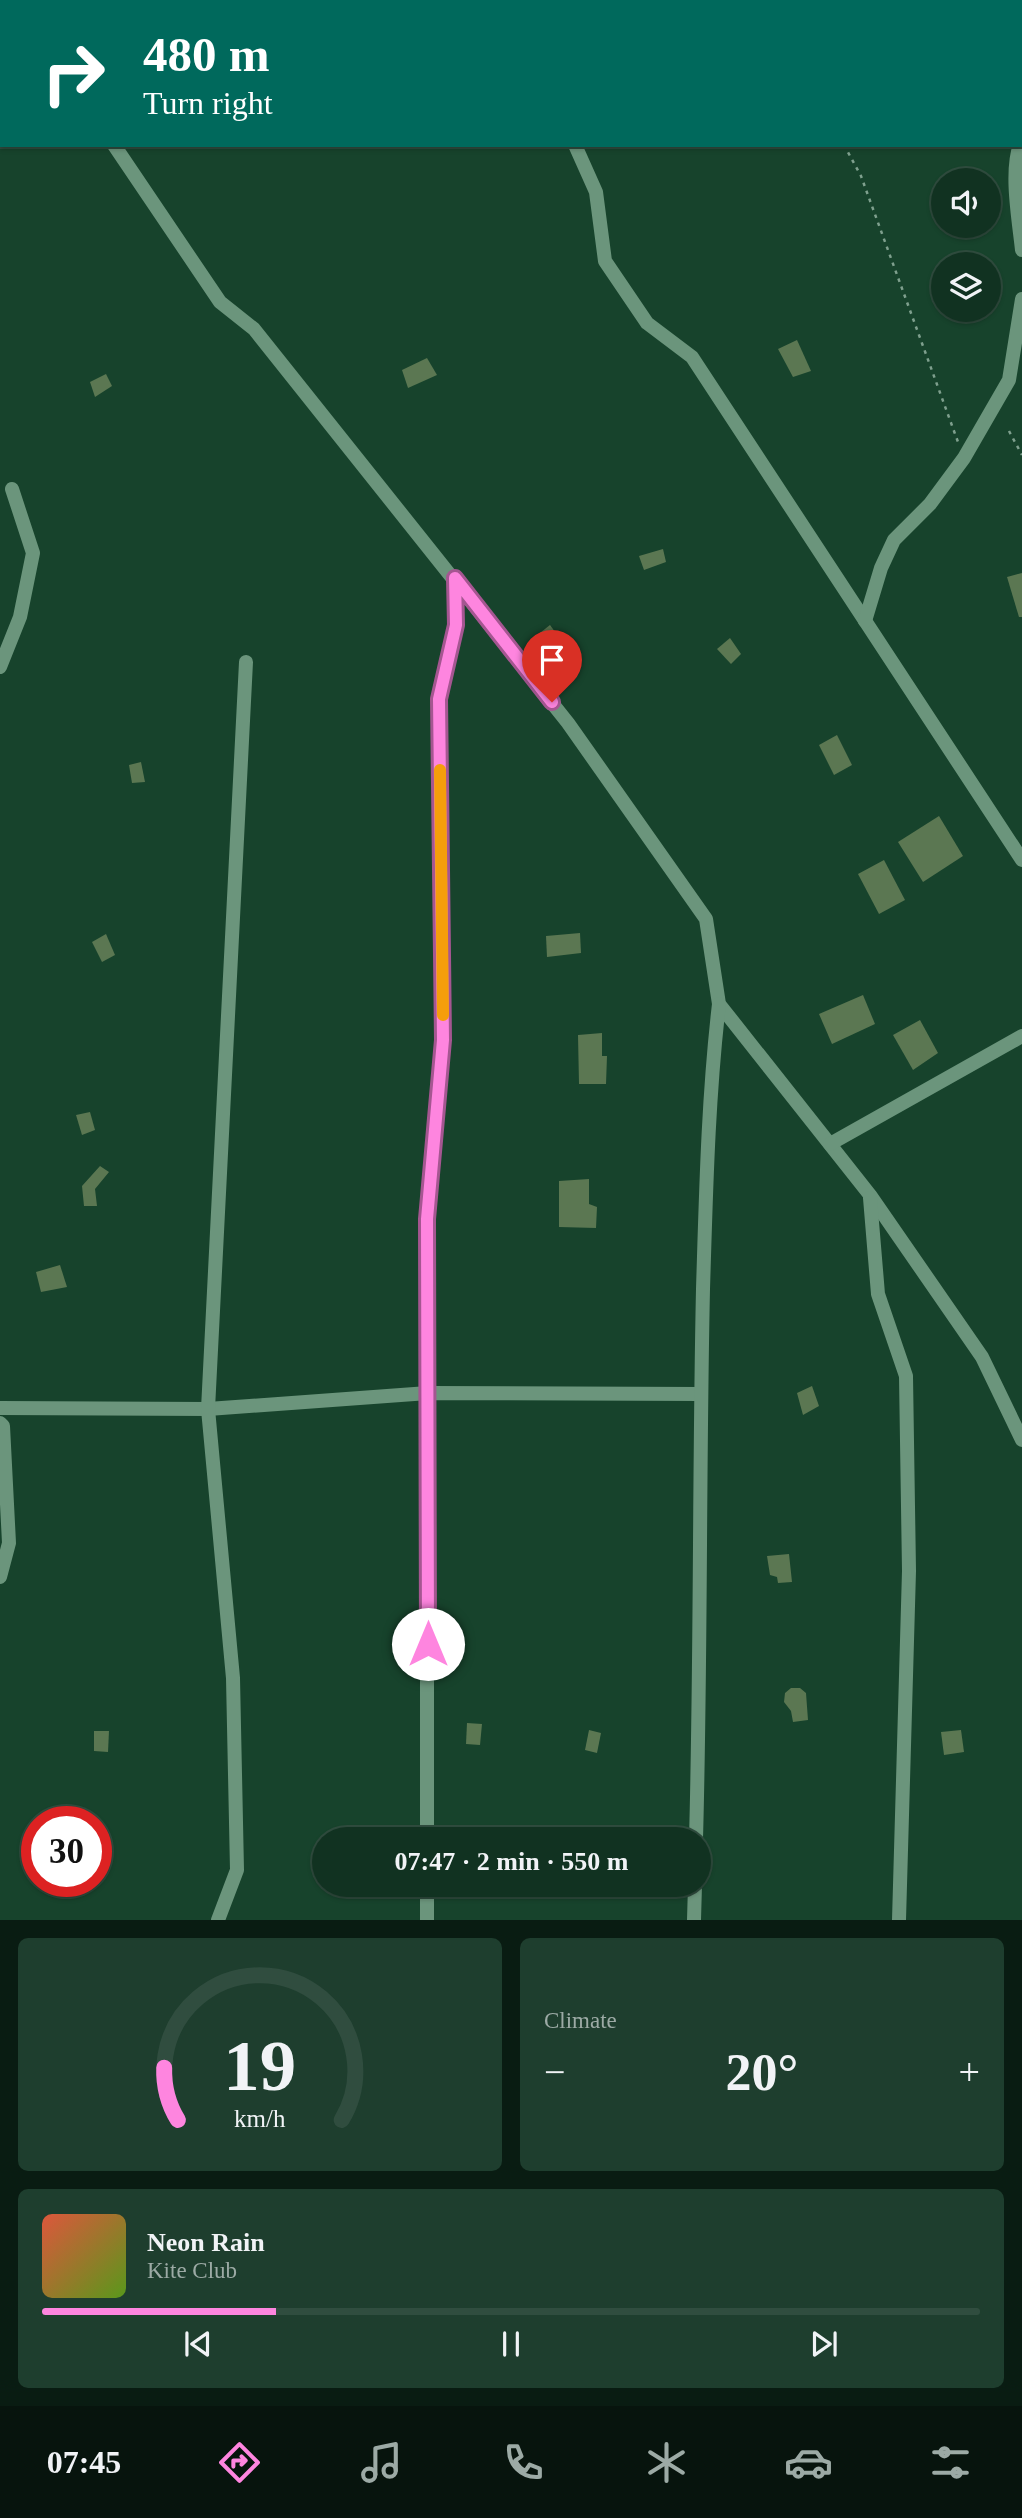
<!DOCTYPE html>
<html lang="en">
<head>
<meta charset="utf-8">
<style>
  body { margin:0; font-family:"Times New Roman",serif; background:#1e3e2e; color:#f1f3f6; height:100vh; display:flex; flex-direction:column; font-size:26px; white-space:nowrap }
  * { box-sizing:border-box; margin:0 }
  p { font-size:23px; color:#9caaa5 }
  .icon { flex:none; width:38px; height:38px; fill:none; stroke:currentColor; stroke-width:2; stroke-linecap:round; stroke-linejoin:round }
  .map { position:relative; height:1920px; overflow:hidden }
  .panel { display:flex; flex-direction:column; gap:18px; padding:18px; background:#091c12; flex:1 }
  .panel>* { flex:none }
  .hud { position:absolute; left:0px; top:0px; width:1022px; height:147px; box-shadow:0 2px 5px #0004,0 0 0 2px #304d3f; background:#00695c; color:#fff; overflow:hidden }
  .fabs { position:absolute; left:931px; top:168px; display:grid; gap:14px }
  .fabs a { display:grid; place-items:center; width:70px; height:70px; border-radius:50%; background:#113221; box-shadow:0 2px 5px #0004,0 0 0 2px #304d3f; font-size:35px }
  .speed { position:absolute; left:21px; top:1806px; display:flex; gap:14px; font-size:35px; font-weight:700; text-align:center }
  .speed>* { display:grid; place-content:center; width:91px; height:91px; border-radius:50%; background:#113221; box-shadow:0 2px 5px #0004,0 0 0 2px #304d3f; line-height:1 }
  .speed .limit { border:10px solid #d22; background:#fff; color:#111 }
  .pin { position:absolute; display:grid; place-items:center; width:60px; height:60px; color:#fff; margin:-72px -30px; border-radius:50% 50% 50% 0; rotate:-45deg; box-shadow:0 0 7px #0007 }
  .pin .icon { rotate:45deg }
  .me { position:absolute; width:77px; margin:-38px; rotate:0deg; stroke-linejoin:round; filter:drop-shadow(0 0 5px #0008) }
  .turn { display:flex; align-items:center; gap:24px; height:147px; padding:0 28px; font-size:32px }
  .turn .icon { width:91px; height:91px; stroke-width:2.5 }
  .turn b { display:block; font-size:49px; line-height:60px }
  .big { font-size:52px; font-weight:700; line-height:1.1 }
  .panel .card { flex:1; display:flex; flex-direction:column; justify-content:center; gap:10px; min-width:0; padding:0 24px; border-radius:10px; background:#1e3e2e }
  .panel .dial { align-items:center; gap:0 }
  .dial svg { height:182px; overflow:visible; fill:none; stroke:#304d3f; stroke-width:7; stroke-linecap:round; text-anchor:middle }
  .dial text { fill:#f1f3f6; stroke:none }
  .song { display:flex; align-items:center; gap:21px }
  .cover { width:84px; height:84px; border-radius:10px; background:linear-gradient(135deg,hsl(10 70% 55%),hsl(90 70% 35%)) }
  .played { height:7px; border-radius:4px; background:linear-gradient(90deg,#fe85df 25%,#304d3f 25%) }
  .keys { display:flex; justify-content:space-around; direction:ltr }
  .heat { display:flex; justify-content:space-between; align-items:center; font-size:38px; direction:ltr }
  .panel .tiles { flex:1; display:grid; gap:18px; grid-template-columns:1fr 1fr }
  .card:last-child { grid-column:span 2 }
  .trip { position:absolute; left:312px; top:1827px; width:399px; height:70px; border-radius:35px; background:#113221; box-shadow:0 2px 5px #0004,0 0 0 2px #304d3f; font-weight:700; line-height:70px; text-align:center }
  .tab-bar { display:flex; height:112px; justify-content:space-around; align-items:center; background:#07140d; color:#9caaa5 }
  .tab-bar .icon { width:49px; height:49px }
  .tab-bar .selected { color:#fe85df }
  .tab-bar b { font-size:32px; color:#f1f3f6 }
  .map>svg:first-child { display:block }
</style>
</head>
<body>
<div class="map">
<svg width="1022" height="1920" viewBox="0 0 1022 1920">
  <rect width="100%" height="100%" fill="#17432c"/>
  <g fill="#5b7752">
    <path d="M797 340 811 371 793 377 778 349Z"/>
    <path d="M427 358 437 375 408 388 402 370Z"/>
    <path d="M106 374 112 386 95 397 90 382Z"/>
    <path d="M663 549 666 562 644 570 639 556Z"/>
    <path d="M1022 573V617H1019L1007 577Z"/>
    <path d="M550 625 558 636 538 650 531 640Z"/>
    <path d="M730 638 741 654 731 664 717 649Z"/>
    <path d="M837 735 852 765 834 775 819 745Z"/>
    <path d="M141 762 145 782 132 783 129 765Z"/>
    <path d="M939 816 963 856 923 882 898 842Z"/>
    <path d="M884 860 905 900 879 914 858 874Z"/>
    <path d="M580 933 581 953 547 957 546 936Z"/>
    <path d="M106 934 115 955 102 962 92 942Z"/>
    <path d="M863 995 875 1024 832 1044 819 1014Z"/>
    <path d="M920 1020 938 1053 913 1070 893 1035Z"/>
    <path d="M602 1033V1056H607L606 1084H579L578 1035Z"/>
    <path d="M90 1112 95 1130 82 1135 76 1115Z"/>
    <path d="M100 1166 109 1172 95 1189 97 1206H84L82 1186Z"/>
    <path d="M589 1179V1204L597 1207 596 1228 559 1227V1181Z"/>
    <path d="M60 1265 67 1287 41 1292 36 1272Z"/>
    <path d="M812 1386 819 1406 803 1415 797 1393Z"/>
    <path d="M789 1554 792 1582 778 1583 777 1577 770 1575 767 1556Z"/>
    <path d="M791 1688H800L806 1693 808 1720 793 1722 791 1711 784 1702 785 1693Z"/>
    <path d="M467 1723 482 1724 480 1745 466 1744Z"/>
    <path d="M589 1730 601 1733 597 1753 585 1750Z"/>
    <path d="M961 1730 964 1752 944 1755 941 1732Z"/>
    <path d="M94 1731H109L108 1752 94 1751Z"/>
  </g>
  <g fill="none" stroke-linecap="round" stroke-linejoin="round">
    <g stroke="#7fa08e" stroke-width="2.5" stroke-dasharray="3.5 5" stroke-linecap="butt">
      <path d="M768 0V2"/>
      <path d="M844 145 861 176 958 442"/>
      <path d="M1009 431 1022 455"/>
    </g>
    <g stroke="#6b957c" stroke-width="14">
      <path d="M18 0 19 2"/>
      <path d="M473 0 474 2"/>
      <path d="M114 145 220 302 254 329 568 723 706 919 719 1004 870 1195 982 1357 1022 1440"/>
      <path d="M575 145 596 192 605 261 647 323 692 357 1022 860"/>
      <path d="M1020 145C1010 172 1019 221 1022 250"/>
      <path d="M865 621 881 568 894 540 930 504 964 458 1009 380 1022 299"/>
      <path d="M0 667 20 617 33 553 12 489"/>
      <path d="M830 1144 1022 1036"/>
      <path d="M870 1198 878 1294 906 1376 909 1571 899 1920"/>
      <path d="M0 1408 208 1409 428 1393 701 1394"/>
      <path d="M0 1423 3 1426 9 1543 0 1577"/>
      <path d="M427 1839V1219L443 1040 439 699 456 625 455 578"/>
      <path d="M696 1839C701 1656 699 1472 703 1289 706 1193 708 1099 719 1004"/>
      <path d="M218 1920 237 1870 233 1678 208 1409 246 662"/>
      <path d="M427 1920V1885"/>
      <path d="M694 1920 695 1885"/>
    </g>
  </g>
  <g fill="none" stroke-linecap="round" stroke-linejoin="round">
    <defs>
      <path id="route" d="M428 1644 427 1219 443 1040 439 699 456 625 455 578 552 702"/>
    </defs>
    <use href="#route" stroke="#a55691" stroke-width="18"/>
    <use href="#route" stroke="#fe85df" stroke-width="12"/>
    <path stroke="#f59e0b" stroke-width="12" d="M440 770 443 1015"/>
  </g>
</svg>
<div class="fabs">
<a><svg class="icon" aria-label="sound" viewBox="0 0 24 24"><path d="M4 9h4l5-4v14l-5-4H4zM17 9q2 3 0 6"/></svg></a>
<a><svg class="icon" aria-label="layers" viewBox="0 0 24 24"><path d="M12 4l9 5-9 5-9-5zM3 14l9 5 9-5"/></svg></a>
</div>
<div class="speed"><div class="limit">30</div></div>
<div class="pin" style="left:552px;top:702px;background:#d93025"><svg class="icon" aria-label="arrive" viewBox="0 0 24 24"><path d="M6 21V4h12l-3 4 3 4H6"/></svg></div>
<svg class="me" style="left:428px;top:1644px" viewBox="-20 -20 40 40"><circle r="19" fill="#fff"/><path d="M0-13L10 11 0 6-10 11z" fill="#fe85df"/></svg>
<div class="trip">07:47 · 2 min · 550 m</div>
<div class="hud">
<div class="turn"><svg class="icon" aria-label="right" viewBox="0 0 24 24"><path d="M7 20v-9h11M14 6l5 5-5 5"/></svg><div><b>480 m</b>Turn right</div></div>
</div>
</div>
<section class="panel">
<div class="tiles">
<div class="card dial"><svg viewBox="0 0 100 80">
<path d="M14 69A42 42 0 1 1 86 69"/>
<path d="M14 69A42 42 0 0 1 8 46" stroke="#fe85df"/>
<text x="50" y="56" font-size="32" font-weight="700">19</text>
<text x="50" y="72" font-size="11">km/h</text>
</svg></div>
<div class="card"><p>Climate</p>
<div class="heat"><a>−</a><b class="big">20°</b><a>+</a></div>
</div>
<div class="card">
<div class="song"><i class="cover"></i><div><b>Neon Rain</b><p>Kite Club</p></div></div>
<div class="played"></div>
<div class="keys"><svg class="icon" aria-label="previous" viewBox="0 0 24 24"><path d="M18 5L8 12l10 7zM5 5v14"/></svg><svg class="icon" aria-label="pause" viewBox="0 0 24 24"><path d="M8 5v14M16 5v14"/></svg><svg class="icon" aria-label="next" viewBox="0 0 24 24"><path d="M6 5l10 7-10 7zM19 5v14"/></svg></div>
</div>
</div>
</section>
<nav class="tab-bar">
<b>07:45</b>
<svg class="icon selected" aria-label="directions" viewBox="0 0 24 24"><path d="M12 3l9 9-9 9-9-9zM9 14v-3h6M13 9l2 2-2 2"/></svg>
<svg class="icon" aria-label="music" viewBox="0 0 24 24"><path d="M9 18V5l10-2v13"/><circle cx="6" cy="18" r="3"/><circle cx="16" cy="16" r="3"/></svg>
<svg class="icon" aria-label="phone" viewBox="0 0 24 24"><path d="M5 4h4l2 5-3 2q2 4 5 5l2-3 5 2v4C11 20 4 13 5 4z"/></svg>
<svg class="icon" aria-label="climate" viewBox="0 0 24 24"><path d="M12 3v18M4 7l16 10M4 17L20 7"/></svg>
<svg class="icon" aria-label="car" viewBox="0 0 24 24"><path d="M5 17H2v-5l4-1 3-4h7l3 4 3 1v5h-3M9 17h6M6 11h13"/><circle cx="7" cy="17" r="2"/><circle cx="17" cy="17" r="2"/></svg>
<svg class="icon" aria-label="filters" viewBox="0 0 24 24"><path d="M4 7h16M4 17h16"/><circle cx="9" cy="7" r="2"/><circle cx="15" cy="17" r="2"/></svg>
</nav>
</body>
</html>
